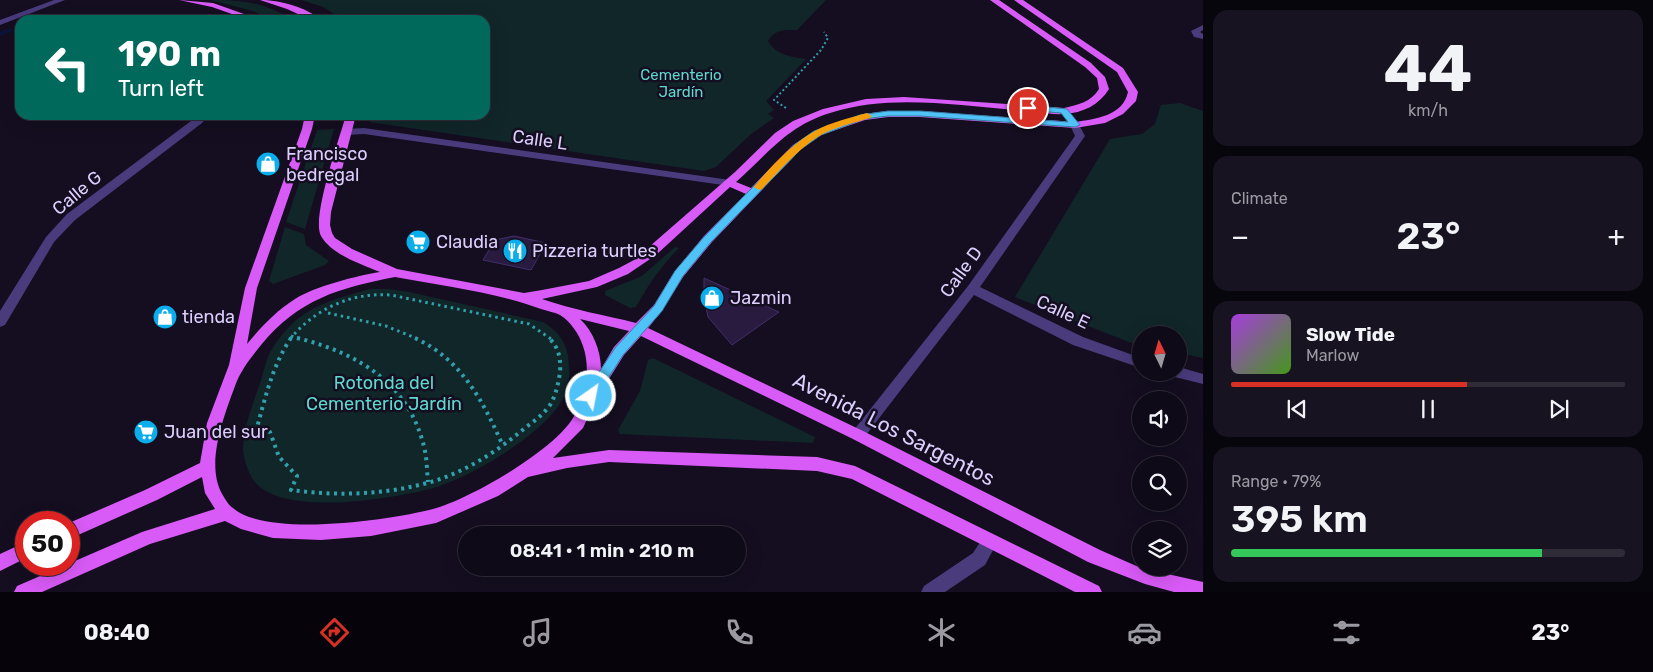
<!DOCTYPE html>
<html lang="en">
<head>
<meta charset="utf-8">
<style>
  body { margin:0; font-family:Rubik,sans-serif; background:#181321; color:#f1f3f6; height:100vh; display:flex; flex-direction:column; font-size:19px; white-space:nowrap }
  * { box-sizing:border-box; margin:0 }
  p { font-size:16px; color:#9b9aa2 }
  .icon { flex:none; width:28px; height:28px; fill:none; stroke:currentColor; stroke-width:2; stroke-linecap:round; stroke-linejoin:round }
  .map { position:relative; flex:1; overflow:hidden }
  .panel { display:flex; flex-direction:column; gap:10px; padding:10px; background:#08060d; width:450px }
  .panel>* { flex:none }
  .hud { position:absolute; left:15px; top:15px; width:475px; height:105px; border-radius:15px; box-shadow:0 5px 20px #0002,0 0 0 1px #2f2b37; background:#00695c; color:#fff; overflow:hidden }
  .needle { width:32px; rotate:355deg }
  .buttons { position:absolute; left:1132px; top:326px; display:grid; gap:10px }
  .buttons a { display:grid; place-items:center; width:55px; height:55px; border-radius:50%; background:#0f0a18; box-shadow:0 5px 20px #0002,0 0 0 1px #2f2b37; font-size:25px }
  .speed { position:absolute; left:15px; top:511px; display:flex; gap:10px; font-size:25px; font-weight:700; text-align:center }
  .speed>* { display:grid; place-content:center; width:65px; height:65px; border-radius:50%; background:#0f0a18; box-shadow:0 5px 20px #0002,0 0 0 1px #2f2b37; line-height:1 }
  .speed .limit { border:8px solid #d22; background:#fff; color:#111 }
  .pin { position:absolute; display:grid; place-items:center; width:42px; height:42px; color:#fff; margin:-21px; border:2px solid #fff; border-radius:50%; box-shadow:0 1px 5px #0007 }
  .me { position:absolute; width:55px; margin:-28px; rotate:33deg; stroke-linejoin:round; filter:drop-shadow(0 0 4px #0008) }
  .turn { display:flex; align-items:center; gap:18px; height:105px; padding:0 20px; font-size:22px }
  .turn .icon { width:65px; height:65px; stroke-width:2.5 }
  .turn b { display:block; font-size:35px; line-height:42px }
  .big { font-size:38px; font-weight:600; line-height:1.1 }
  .panel .card { flex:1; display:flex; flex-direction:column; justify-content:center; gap:8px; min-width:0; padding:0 18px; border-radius:15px; background:#181321 }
  .panel .dial { align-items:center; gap:0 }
  .dial b { font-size:65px; line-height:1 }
  .song { display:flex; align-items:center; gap:15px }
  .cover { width:60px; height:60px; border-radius:8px; background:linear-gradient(135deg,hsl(280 70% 55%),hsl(100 70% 35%)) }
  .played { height:5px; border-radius:2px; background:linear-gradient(90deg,#d93025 60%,#2f2b37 60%) }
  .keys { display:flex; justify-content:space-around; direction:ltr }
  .heat { display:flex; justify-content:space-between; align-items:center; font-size:28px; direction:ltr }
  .charge { height:8px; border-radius:4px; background:linear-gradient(90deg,#34c759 79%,#2f2b37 0) }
  .trip { position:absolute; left:458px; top:526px; width:288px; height:50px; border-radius:25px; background:#0f0a18; box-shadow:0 5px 20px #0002,0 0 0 1px #2f2b37; font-weight:600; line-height:50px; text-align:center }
  .tabs { display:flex; height:80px; justify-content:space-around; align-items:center; background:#06040a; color:#9b9aa2 }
  .tabs .icon { width:35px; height:35px }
  .tabs .current { color:#d93025 }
  .tabs b { font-size:22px; color:#f1f3f6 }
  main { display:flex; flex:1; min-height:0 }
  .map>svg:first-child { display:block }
</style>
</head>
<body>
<main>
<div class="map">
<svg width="1203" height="592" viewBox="0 0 1203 592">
  <rect width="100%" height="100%" fill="#140e20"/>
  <g fill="#112629">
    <path d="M210 0C242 0 264 2 293 20H273L253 11Z"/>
    <path d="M302 0H826L797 30C785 30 775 29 768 41 776 55 791 57 806 59L766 101 774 110 768 114 774 118 751 134 716 167 704 171 369 122 371 115H485V20H354L348 15H336L323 7Z"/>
    <path d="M1180 103 1203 111V358L1179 353V335H1141V346H1139L1015 297 1110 139 1142 134 1155 124 1161 105Z"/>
    <path d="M334 129 305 229 286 222 317 130Z"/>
    <path d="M285 227 304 234 306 245 329 261 325 265 273 284 269 281Z"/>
    <path d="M675 247 679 248C661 266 648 285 636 307L630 308 605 295V291L642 276Z"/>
    <path d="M370 289H389L409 292 543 322C561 333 569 346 569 368 570 375 569 383 567 390 554 429 477 473 440 486 401 498 277 520 252 478 247 469 244 460 243 450 243 426 254 402 261 380 264 371 266 360 270 352 277 340 289 325 300 317 320 302 345 296 370 289Z"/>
    <path d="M653 358 815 437 813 443 620 434 618 430 640 391 648 360Z"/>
  </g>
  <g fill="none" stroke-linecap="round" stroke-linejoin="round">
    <path fill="#0b143b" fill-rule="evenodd" d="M9 29 14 30 0 36V32Z"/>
  </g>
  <g fill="#291b40" stroke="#442e6a">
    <path d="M514 236 546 243 531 270 483 260 495 240Z"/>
    <path d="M704 278 779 312 732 345 708 317 704 297Z"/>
  </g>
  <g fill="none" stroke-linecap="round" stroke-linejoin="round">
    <path stroke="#339eac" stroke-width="2" stroke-dasharray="2 2.5" stroke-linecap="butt" d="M786 108 774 100 821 50 828 38 824 32"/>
    <g stroke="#339eac" stroke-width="3" stroke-dasharray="2.5 4" stroke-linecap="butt">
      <path d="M328 313 386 326 418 339"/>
      <path d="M291 336 302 339"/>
      <path d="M290 339C315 309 351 292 391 295L529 324 551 339"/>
    </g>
    <g stroke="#339eac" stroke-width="4" stroke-dasharray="3 4.5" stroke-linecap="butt">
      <path d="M291 338C272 366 265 399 256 431L270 432 279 457 297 476 291 490C335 496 380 495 423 484 461 475 495 453 525 428 534 421 543 415 550 405 556 395 558 384 560 373 561 359 559 348 549 338"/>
      <path d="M297 338C359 353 411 385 425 451 427 461 427 472 428 482"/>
      <path d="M415 338C462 360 483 401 503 446"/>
      <path d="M244 435 256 431"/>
    </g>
    <g fill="#493b7c" fill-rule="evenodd">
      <path d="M54 0H65L0 25V20Z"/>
      <path d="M1203 25V30L1200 32 1203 34V39L1194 37 1191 31Z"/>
      <path d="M199 115H209L202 123 75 220 54 242 5 325 0 327V311L46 237 67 214Z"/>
      <path d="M1075 122 1078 123 1085 136 980 287 1083 337 1141 358V368L1073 345 974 295 863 439 858 441 853 439 851 435 853 431 968 286 1075 136 1070 125Z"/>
      <path d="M364 128 730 180 735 183 730 186 364 134 346 135 341 132 346 129Z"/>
      <path d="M1179 367 1203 374V384L1171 376 1169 372H1179Z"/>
      <path d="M990 533 996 536 998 541 985 565 945 592H921L924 586 973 553 984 536Z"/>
    </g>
    <g fill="#d95bf7" fill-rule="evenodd">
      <path d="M179 0 213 3 261 20H249L212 7Z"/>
      <path d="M260 0C280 0 306 7 321 20H311L287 9Z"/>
      <path d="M990 0H999L1091 63 1105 77 1109 89C1099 105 1083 113 1064 114 1048 115 1031 111 1015 110 954 105 889 94 830 113 787 126 768 154 736 182L751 188 793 145 815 131 863 114 888 111H920L1075 122C1095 119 1123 116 1128 92L1117 72 1014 0H1023L1123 68 1138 92 1136 101 1123 114 1105 123 1075 128 920 117H888L865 120 821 135 801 149 712 242 683 277 662 311 648 328 863 431 1100 550 1141 568 1203 582V592H1174L1145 584 1088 562 853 439 641 336 624 355 597 398 583 428 553 458 609 450 817 457 855 466 1099 586 1102 592H1075L852 479 817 471 609 462 567 468 528 477 498 496 436 523 371 536 321 540 273 538 241 529 225 521 150 544 42 592H14L17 586 142 532 215 509 205 493 202 477 157 500 69 539V523L145 490 200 463 207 423 229 365 245 288 302 129 305 115H315L312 129 257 288 247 344C261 327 276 311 295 299 316 286 356 276 380 272 361 264 332 255 321 236 311 218 340 137 346 115H356L331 212 330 225 332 233 335 238 352 249 397 269 524 293 542 290 589 281 619 268 634 260 735 172 775 133 793 121 823 109 866 99 904 97 1064 108C1078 105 1091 102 1099 89L1097 78 1085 67ZM730 187 746 194 704 236 675 271 654 305 636 323C605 315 573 310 542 299L597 287 628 274 656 255ZM395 277C443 286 495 292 541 309 547 311 554 312 560 315 571 322 579 334 583 346 591 369 586 398 573 418 553 451 470 499 433 509 391 520 267 538 233 508 228 505 224 497 221 492 206 462 224 416 235 386 241 370 250 359 261 345 299 299 339 288 395 277ZM580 319 629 331 614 347 601 369C601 351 593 331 580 319Z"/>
      <path d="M26 542V558L0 571V554Z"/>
    </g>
  </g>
  <path fill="#4fc3f7" stroke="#337fa1" d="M1028 105 1067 109 1080 125 1075 127 920 116H888L864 119 821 135 801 149 711 242 683 276 662 311 623 355 595 399 591 401 586 399 584 396 586 392 615 348 654 306 675 271 704 237 794 145 814 131 860 115 888 111H920L1068 122 1061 113 1025 110 1024 108Z"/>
  <path fill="#f59e0b" d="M867 113 872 116 870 118C853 123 835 127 819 136 797 150 780 170 762 189L759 190 754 187C769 168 794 142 815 131 831 122 850 118 867 113Z"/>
  <defs>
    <symbol id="shop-disc" viewBox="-11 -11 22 22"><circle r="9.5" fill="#0baeec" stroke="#140e20"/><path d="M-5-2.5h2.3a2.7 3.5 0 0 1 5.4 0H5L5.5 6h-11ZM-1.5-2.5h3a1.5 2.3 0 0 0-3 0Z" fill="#fff"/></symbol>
    <symbol id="supermarket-disc" viewBox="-11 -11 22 22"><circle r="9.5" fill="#0baeec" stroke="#140e20"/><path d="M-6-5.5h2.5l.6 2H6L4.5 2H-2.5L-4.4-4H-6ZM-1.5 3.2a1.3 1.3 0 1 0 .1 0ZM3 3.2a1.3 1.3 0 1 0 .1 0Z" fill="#fff"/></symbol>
    <symbol id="restaurant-disc" viewBox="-11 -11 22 22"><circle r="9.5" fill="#0baeec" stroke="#140e20"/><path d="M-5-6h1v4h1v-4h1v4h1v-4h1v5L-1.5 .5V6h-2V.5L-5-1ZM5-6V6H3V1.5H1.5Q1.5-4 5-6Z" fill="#fff"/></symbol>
  </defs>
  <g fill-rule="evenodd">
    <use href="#shop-disc" x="254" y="150" width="28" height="28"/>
    <use href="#supermarket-disc" x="404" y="228" width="28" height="28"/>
    <use href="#restaurant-disc" x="501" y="237" width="28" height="28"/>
    <use href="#shop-disc" x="698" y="284" width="28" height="28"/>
    <use href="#shop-disc" x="151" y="303" width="28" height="28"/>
    <use href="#supermarket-disc" x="132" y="418" width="28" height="28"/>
  </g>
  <g text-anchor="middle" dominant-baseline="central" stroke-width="5" stroke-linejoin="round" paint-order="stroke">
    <g font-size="15" fill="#5ed9d0" stroke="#140e20">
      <text x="681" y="75">Cementerio<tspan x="681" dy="17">Jardín</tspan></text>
    </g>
    <g font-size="18" fill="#dccefd" stroke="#140e20">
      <text transform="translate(540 140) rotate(8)">Calle L</text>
      <text transform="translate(77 193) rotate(-40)">Calle G</text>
      <text transform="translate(961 272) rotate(-54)">Calle D</text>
      <text transform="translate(1063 312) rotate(25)">Calle E</text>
    </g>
    <g font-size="18" fill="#dccefd" stroke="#140e20" text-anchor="start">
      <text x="286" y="154">Francisco<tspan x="286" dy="21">bedregal</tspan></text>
      <text x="436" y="242">Claudia</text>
      <text x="532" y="251">Pizzeria turtles</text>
      <text x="730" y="298">Jazmin</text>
      <text x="182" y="317">tienda</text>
      <text x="164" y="432">Juan del sur</text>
    </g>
    <g font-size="18" fill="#5ed9d0" stroke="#140e20">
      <text x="384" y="383">Rotonda del<tspan x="384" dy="21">Cementerio Jardín</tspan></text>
    </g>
    <g font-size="21" fill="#dccefd" stroke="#140e20">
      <text transform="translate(894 429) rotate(27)">Avenida Los Sargentos</text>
    </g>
  </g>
</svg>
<div class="buttons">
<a><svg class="needle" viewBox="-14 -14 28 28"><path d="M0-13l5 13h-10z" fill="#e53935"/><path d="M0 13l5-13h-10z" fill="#9b9aa2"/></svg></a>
<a><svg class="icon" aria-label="sound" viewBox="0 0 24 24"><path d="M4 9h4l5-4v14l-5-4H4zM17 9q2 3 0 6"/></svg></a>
<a><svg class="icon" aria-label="search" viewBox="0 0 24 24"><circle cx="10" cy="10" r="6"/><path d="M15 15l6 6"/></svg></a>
<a><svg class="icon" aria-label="layers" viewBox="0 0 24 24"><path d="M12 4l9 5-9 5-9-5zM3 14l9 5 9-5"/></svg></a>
</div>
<div class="speed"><div class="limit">50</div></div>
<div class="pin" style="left:1028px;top:108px;background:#d93025"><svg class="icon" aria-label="arrive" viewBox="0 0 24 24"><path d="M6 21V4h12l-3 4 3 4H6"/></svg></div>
<svg class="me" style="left:591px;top:396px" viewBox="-20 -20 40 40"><circle r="17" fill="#4fc3f7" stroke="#fff" stroke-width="3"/><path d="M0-11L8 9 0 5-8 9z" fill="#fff"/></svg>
<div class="trip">08:41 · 1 min · 210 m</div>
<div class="hud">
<div class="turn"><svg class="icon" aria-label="left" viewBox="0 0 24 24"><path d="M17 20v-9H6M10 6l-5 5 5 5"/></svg><div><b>190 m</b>Turn left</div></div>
</div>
</div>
<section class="panel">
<div class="card dial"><b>44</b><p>km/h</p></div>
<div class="card"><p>Climate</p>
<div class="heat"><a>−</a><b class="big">23°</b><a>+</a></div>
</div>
<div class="card">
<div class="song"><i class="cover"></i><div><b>Slow Tide</b><p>Marlow</p></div></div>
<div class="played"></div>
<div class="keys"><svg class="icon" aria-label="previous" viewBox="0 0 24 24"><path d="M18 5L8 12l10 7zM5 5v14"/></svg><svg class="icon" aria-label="pause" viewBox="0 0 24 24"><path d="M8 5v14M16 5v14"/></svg><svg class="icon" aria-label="next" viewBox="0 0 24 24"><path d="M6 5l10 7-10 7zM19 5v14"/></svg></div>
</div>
<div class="card"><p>Range · 79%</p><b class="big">395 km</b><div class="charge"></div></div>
</section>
</main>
<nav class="tabs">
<b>08:40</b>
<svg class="icon current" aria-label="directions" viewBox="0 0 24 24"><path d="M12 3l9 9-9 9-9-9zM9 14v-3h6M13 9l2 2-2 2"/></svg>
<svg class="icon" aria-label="music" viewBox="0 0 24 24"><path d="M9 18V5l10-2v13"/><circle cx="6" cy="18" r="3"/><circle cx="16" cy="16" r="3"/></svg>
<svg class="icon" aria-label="phone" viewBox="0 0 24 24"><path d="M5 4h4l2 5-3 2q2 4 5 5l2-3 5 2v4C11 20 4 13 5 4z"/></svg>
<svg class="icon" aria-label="climate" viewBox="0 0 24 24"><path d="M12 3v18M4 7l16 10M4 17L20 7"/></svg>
<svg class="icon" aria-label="car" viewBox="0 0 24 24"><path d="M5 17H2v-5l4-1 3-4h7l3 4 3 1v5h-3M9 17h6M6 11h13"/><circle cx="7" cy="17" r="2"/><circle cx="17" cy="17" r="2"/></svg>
<svg class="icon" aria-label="filters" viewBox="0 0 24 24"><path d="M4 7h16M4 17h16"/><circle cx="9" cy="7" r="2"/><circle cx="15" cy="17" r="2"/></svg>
<b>23°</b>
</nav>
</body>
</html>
